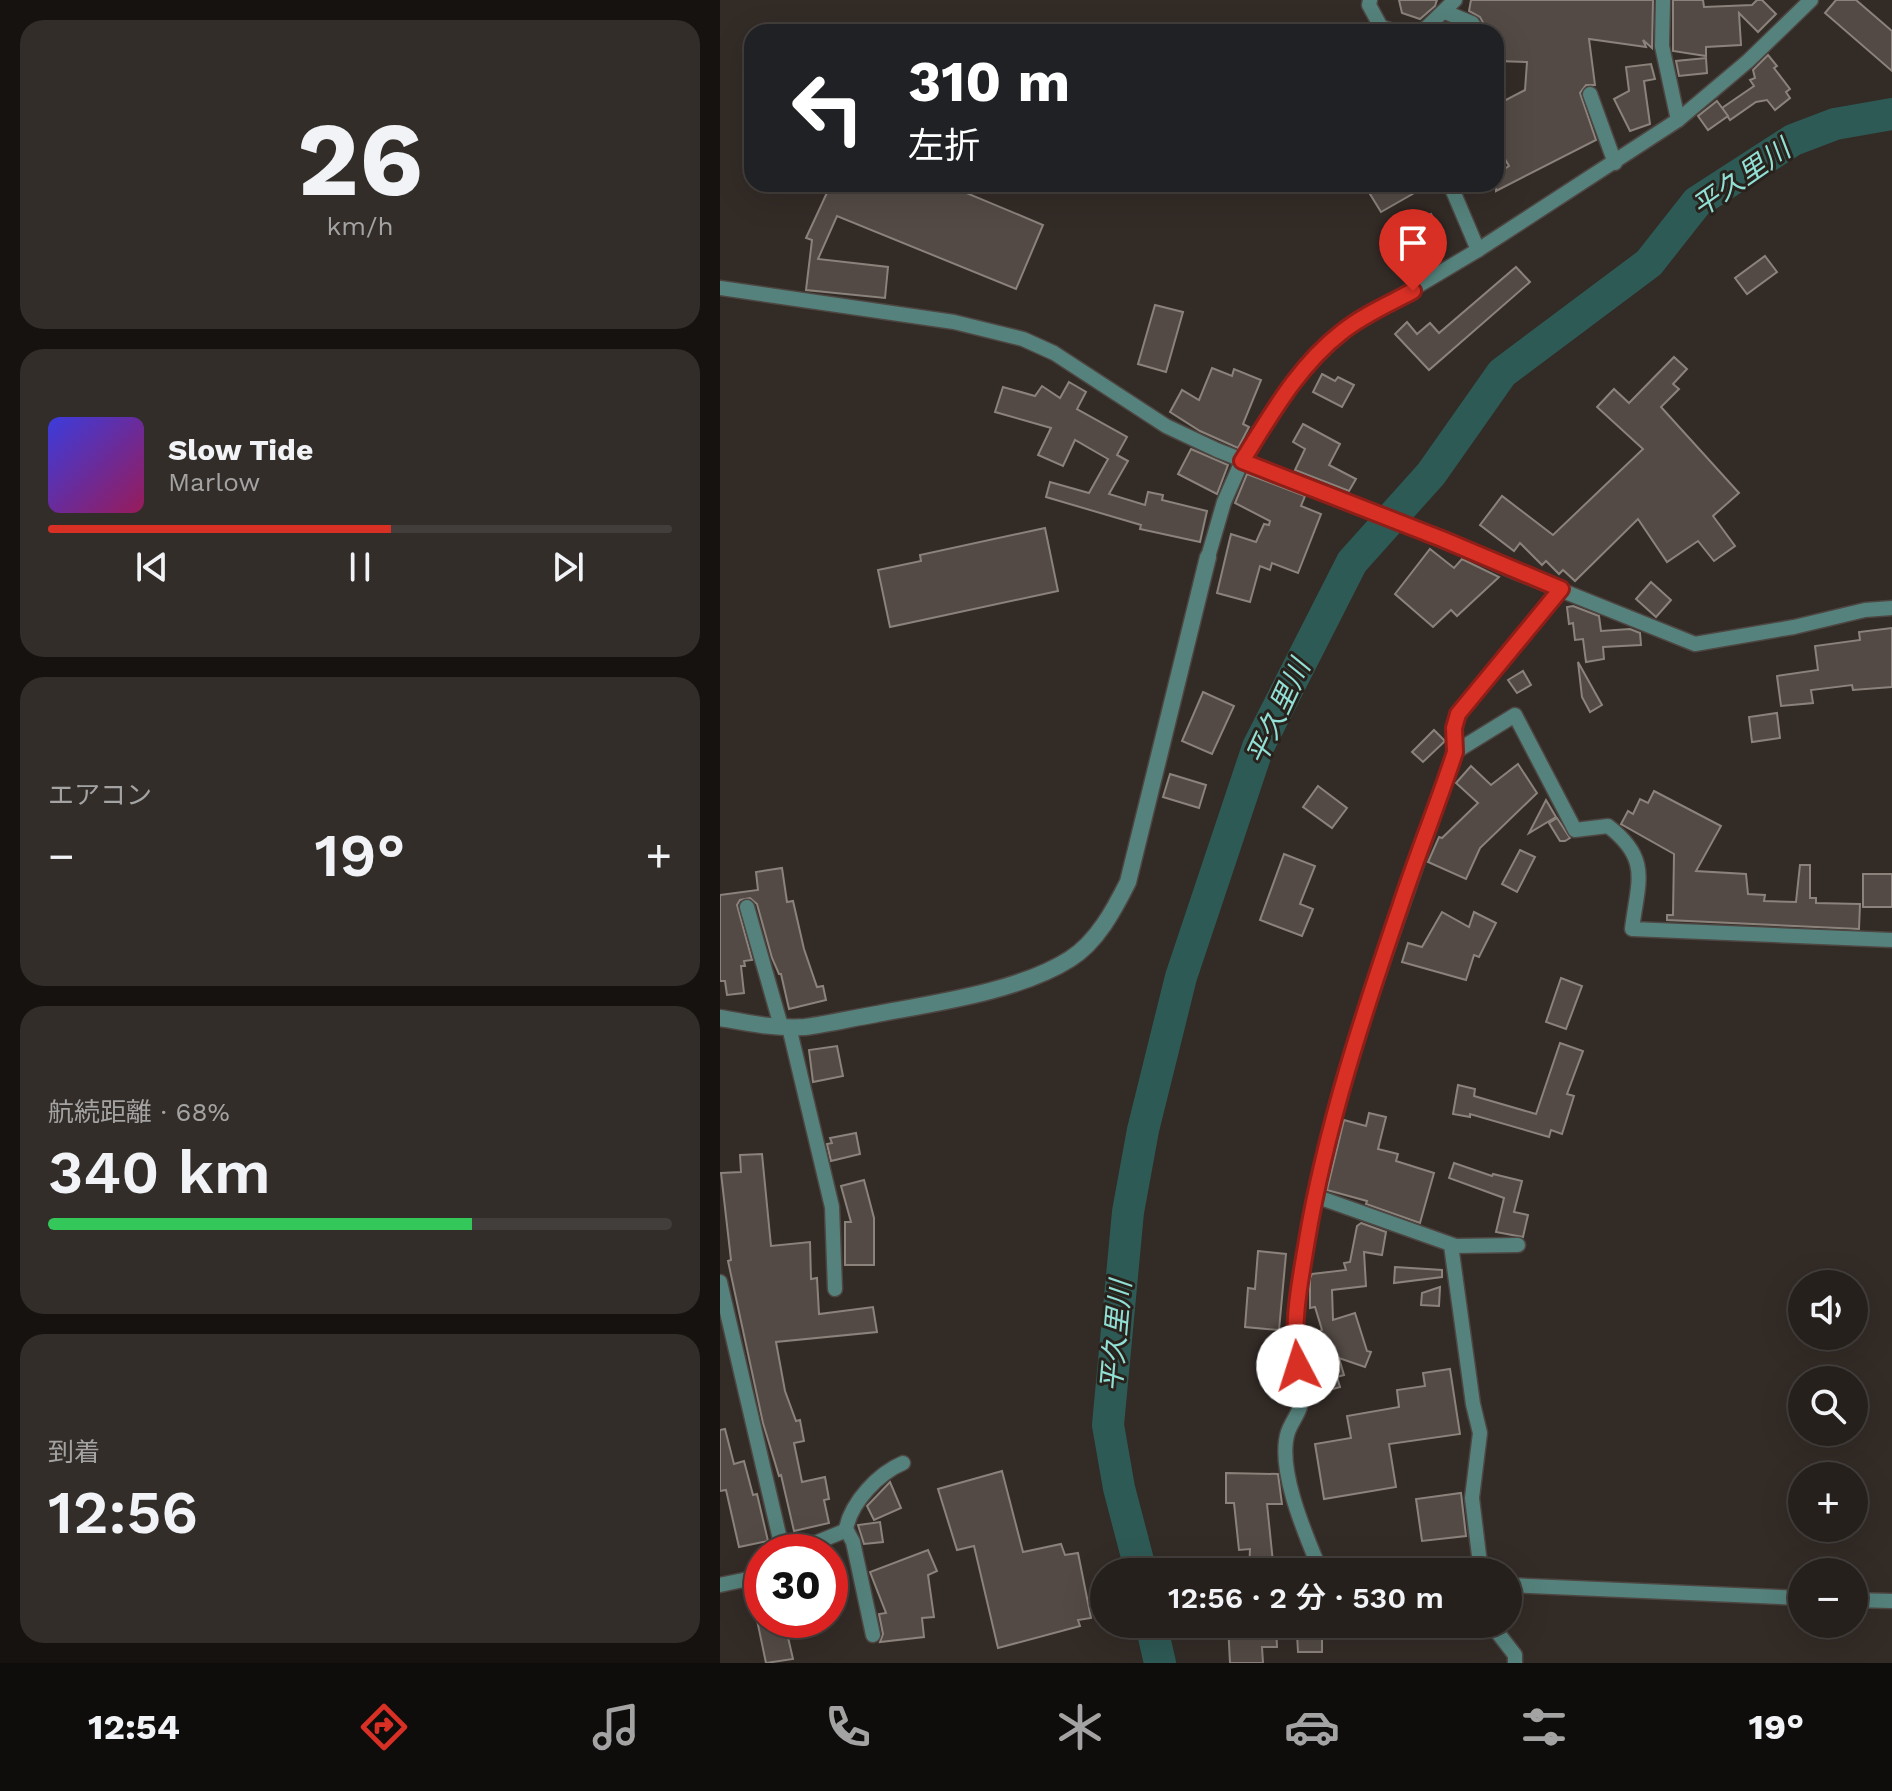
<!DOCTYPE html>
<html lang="ja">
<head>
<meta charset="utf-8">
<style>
  body { margin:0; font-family:"Work Sans","Noto Sans JP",sans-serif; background:#322d29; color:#f1f3f6; height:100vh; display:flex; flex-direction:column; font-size:30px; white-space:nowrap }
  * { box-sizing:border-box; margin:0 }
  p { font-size:26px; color:#a4a3a3 }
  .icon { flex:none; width:44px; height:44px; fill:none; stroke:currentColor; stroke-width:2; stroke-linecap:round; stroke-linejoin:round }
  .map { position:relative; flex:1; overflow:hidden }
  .panel { display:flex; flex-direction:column; gap:20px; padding:20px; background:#15120f; width:720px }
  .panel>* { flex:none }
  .hud { position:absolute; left:24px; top:24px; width:760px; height:168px; border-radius:24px; box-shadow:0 8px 32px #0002,0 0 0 2px #423e3b; background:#202124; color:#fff; overflow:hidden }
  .fabs { position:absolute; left:1068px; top:1270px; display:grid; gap:16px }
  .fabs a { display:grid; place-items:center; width:80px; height:80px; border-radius:50%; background:#26201c; box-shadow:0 8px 32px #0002,0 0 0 2px #423e3b; font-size:40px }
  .speed { position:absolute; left:24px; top:1534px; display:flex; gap:16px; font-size:40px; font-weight:700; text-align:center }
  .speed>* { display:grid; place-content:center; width:104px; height:104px; border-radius:50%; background:#26201c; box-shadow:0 8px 32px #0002,0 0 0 2px #423e3b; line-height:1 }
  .speed .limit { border:12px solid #d22; background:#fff; color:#111 }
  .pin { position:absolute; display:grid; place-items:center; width:68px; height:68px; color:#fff; margin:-82px -34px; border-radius:50% 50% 50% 0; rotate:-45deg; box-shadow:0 0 8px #0007 }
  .pin .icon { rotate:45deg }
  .me { position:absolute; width:88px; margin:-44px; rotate:355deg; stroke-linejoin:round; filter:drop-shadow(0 0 6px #0008) }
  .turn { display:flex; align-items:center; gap:28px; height:168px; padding:0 32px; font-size:36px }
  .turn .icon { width:104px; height:104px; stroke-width:2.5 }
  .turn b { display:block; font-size:56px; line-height:68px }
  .big { font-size:60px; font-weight:600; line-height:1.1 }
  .panel .widget { flex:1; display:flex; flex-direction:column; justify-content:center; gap:12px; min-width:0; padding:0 28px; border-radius:24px; background:#322d29 }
  .panel .dial { align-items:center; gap:0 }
  .dial b { font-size:104px; line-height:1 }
  .song { display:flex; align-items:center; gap:24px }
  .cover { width:96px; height:96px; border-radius:12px; background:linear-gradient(135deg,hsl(240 70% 55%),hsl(330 70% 35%)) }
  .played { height:8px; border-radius:4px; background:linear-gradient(90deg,#d93025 55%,#423e3b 55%) }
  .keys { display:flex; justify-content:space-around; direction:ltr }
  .heat { display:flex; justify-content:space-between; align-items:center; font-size:44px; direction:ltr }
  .charge { height:12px; border-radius:6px; background:linear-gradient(90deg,#34c759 68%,#423e3b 0) }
  .trip { position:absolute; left:370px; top:1558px; width:432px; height:80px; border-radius:40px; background:#26201c; box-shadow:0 8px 32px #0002,0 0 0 2px #423e3b; font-weight:600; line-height:80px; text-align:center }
  .dock { display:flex; height:128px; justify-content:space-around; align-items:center; background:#0f0d0b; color:#a4a3a3 }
  .dock .icon { width:56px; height:56px }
  .dock .selected { color:#d93025 }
  .dock b { font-size:36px; color:#f1f3f6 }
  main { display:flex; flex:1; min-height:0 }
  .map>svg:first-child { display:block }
</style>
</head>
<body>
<main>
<section class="panel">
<div class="widget dial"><b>26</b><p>km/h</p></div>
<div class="widget">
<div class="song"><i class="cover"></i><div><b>Slow Tide</b><p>Marlow</p></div></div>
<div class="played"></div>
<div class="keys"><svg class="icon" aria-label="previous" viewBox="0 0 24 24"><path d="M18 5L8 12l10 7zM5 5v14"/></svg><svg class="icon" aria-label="pause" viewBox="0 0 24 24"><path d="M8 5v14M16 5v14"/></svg><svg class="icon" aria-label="next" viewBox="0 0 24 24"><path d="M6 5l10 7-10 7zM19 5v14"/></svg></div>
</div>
<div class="widget"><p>エアコン</p>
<div class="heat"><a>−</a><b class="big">19°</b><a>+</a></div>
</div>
<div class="widget"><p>航続距離 · 68%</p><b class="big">340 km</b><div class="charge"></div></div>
<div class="widget"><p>到着</p><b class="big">12:56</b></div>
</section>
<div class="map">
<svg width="1172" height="1663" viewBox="0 0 1172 1663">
  <rect width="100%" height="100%" fill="#332b26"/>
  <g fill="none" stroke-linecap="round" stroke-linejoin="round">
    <g stroke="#2e5a55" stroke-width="32">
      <path d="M421 1572 399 1488 388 1425 408 1212 423 1130 461 977 538 747 632 562 711 474 782 373 929 263 977 202 1073 140 1115 124 1172 114"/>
      <path d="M431 1624 440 1663"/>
    </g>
  </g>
  <g fill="#534a45" stroke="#8b827c" stroke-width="2">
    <path d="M679 0H717L715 6 700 19 682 13Z"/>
    <path d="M751 0H933L932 48 923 40 926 47 869 39 875 85H866L860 93 876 140 776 191V174L789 166 776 144V105L805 90 807 62 778 61V32H768L760 17 749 11Z"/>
    <path d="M953 0H983L984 7 1032 5 1037 0H1042L1056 14 1038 32 1019 13 1021 45 986 47V56L953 51Z"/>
    <path d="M1116 0H1136L1172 31V71L1105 13Z"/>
    <path d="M1048 55 1057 66 1054 68 1070 89 1066 92 1070 98 1055 110 1047 100 1036 102 1010 120 1002 108 1034 86 1030 80 1035 78 1033 70Z"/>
    <path d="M986 58 987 73 959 76 956 61Z"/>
    <path d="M931 64 935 79 924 81 930 124 910 131 894 99 909 91 906 67Z"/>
    <path d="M997 101 1008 116 988 130 978 116Z"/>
    <path d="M111 184H225L323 225 296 289 117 216 98 259 168 267 165 298 86 290 92 240 86 238Z"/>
    <path d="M668 184H710L661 212 650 194Z"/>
    <path d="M711 214 722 233 677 261 665 243Z"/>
    <path d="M1045 256 1057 272 1027 294 1015 278Z"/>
    <path d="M796 267 810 282 709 370 675 334 687 322 697 334 710 323 719 333Z"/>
    <path d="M435 305 463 312 446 372 418 364Z"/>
    <path d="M954 357 967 369 953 384 959 389 941 407 1019 493 993 516 1015 546 994 561 978 541 947 562 918 519 855 581 843 570 839 574 826 561 822 565 800 543 794 551 760 525 782 496 833 535 923 449 877 407 894 389 909 403Z"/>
    <path d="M492 368 512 376 514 369 541 380 523 424 529 427 518 448 480 431 450 412 462 390 479 400Z"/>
    <path d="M602 374 615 381 618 377 634 385 622 407 593 392Z"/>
    <path d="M349 382 366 392 357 409 407 437 397 455 408 461 389 494 425 505 428 492 443 495 442 500 487 511 480 542 420 529 421 525 326 497 330 482 369 493 388 459 355 440 343 466 318 455 331 428 275 412 283 387 315 396 322 386 340 398Z"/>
    <path d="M583 424 620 444 609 465 636 479 629 491 575 470 585 449 573 442Z"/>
    <path d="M471 449 508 465 497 494 458 474Z"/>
    <path d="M527 474 585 496 581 506 601 514 578 573 552 563 550 570 540 566 530 602 497 593 511 534 536 542 544 524 549 525 550 521 515 503Z"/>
    <path d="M325 528 338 591 170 627 158 570 201 561 200 555Z"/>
    <path d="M710 549 734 568 742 559 779 577 737 616 731 610 713 627 675 594Z"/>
    <path d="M931 582 951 600 936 617 916 599Z"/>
    <path d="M853 606 879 616 881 631 910 629 920 633 921 645 883 647 884 659 866 662 863 639 855 640 853 623 849 624 847 607Z"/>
    <path d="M1172 628V687L1133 690 1132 685 1091 690 1093 703 1061 706 1057 676 1098 670 1095 646 1140 640 1139 632Z"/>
    <path d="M858 662 882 705 870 712 862 697Z"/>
    <path d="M803 671 811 685 797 693 788 680Z"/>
    <path d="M483 692 514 706 492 754 462 741Z"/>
    <path d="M1057 713 1060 738 1032 742 1029 717Z"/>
    <path d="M714 730 725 741 703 762 692 752Z"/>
    <path d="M798 764 817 793 760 848 746 879 708 862 719 837 722 838 758 803 736 783 751 766 771 785Z"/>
    <path d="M450 774 486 785 479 808 443 797Z"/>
    <path d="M598 786 627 808 612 828 583 807Z"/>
    <path d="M934 791 1001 826 976 871 1026 874 1028 894 1045 895 1044 901 1076 902 1080 865H1090V898H1096V903L1140 904 1139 929 947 920V915H953L954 854 901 824 908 811 913 814 920 799 928 803Z"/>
    <path d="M826 800 836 817 809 833Z"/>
    <path d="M837 818 850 838 845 841H840L829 823Z"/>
    <path d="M800 850 815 857 797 892 782 884Z"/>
    <path d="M564 854 595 866 580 904 593 909 582 936 540 920Z"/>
    <path d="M62 868 67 902 73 901 84 949 97 987 103 986 106 1000 69 1009 61 974H59L52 958 37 904 30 898 20 900 17 905 32 960 24 961 25 966H21L24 993 7 995 5 981H0V895L38 890 36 872Z"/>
    <rect x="1143" y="874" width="29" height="33"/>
    <path d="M722 912 749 927 754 912 776 923 759 957 754 955 746 980 682 962 688 943 702 947Z"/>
    <path d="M841 978 862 986 846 1029 826 1022Z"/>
    <path d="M840 1043 863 1051 847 1094 854 1096 842 1134 831 1130 829 1137 750 1114V1117L733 1114 738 1085 755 1089 754 1096 816 1114Z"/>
    <path d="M117 1046 123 1076 93 1082 89 1050Z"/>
    <path d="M649 1113 666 1117 658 1149 678 1154 676 1161 714 1173 700 1223 646 1204 647 1201 607 1190 624 1120 646 1126Z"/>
    <path d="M136 1133 140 1154 111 1161 107 1144 112 1143 110 1138Z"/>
    <path d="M42 1154 51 1246 90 1242 91 1279 97 1278 99 1314 153 1307 157 1332 56 1342 65 1391 76 1421 80 1420 84 1441 74 1443 82 1482 105 1477 109 1499 104 1500 109 1523 74 1531 61 1475 59 1476 43 1423 8 1261 11 1260 1 1173 21 1172 20 1155Z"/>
    <path d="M734 1163 772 1176 773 1174 802 1181 794 1212 808 1215 803 1237 776 1232 784 1198 729 1178Z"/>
    <path d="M144 1180 154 1218V1265H125V1222H131L121 1186Z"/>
    <path d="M641 1223 666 1232 662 1255 644 1252 646 1286 612 1290 613 1320 635 1313 647 1351 651 1352 645 1367 619 1358 624 1375 617 1377 620 1387 598 1393 584 1341V1337L602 1330 595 1307 590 1308V1278L592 1274 626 1270 624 1263 630 1262 637 1226Z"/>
    <path d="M538 1251 566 1254 559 1330 525 1327 528 1288 535 1289Z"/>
    <path d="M675 1267 722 1270V1277L674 1283Z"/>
    <path d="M720 1287 719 1306 701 1305 702 1293Z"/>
    <path d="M730 1369 740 1434 669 1444 676 1487 604 1499 595 1444 631 1438 627 1416 679 1407 677 1390 705 1386 703 1373Z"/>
    <path d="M5 1429 14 1464 24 1461 33 1495 37 1494 48 1541 19 1547 6 1490 0 1491V1430Z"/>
    <path d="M282 1471 303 1552 341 1544 345 1555 358 1553 371 1618 358 1620 360 1626 278 1648 254 1546 237 1550 218 1489Z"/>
    <path d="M506 1473 558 1474 562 1504H547L554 1572H529L530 1549 519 1550 514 1503H506Z"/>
    <path d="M170 1482 181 1508 154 1520 147 1506Z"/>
    <path d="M741 1493 746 1536 702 1541 696 1499Z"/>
    <path d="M160 1522 163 1542 144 1544 138 1525Z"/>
    <path d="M208 1550 217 1571 208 1575 214 1617 202 1618 204 1637 160 1642 163 1634 159 1614 166 1613 150 1572Z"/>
    <path d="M37 1620H64L73 1659 46 1663Z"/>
    <path d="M508 1624H556L557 1647H542L543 1663H510Z"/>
    <path d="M602 1633V1652H578L577 1634Z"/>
  </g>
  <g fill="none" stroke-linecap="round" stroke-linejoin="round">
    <defs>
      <g id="minor">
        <path d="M650 0 649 5 661 27 677 32"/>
        <path d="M943 0 942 46 958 120"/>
        <path d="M725 12 752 23 758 32"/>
        <path d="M702 32 735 0"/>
        <path d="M870 94 895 163"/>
        <path d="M730 184 758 250"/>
        <path d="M0 288 234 322 303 339 334 353 446 426 497 450 722 539 793 571 975 644 1074 627 1145 610 1172 608"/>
        <path d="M488 557 504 502 522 461 580 373 602 349 622 331 758 250 958 120 1028 61 1091 0"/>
        <path d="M735 752 795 715 855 830 888 826C931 859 918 881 912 929L1172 940"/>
        <path d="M27 907 61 1026"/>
        <path d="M69 1027 112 1207 115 1289"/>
        <path d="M595 1196 736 1246 798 1245"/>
        <path d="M731 1245 753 1404 760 1433 752 1498 761 1572"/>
        <path d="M0 1282 63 1552"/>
        <path d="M126 1529 133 1542 153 1635"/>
        <path d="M73 1552 122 1532 126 1529C131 1502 159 1473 183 1463"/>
        <path d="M601 1572C587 1538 556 1469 568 1432 573 1418 582 1412 582 1393 582 1373 573 1354 574 1334 575 1301 582 1270 587 1238 616 1071 683 913 735 752L734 728 738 714 841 589"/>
        <path d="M0 1585 33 1578 42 1571"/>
        <path d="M788 1585 1082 1598"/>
        <path d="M1134 1600 1172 1601"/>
        <path d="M771 1624 795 1655V1663"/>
      </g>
      <path id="tertiary" d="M0 1018C28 1023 57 1029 85 1027 109 1024 133 1018 157 1014 215 1003 300 991 350 959 377 942 394 910 408 882L488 557"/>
    </defs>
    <use href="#minor" stroke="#4e4642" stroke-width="17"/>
    <use href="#tertiary" stroke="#4e4642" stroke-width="19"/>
    <use href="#minor" stroke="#55827c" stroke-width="14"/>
    <use href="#tertiary" stroke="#55827c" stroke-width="16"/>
  </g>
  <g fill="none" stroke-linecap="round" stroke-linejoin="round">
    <defs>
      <path id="route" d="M578 1366C571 1322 580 1283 587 1240 606 1127 643 1015 680 907 697 855 718 804 735 752L734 728 738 714 841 589 722 539 522 461C551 415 578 366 622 332 643 315 669 304 693 291"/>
    </defs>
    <use href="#route" stroke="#8d1f18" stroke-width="20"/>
    <use href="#route" stroke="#d93025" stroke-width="14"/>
  </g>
  <g text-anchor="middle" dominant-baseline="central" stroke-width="6" stroke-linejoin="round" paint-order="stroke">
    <g font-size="28" font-style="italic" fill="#90e0d5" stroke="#29211c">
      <text transform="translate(1021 178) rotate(-35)">平久里川</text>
      <text transform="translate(558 712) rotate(-65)">平久里川</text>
      <text transform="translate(396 1336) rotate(-85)">平久里川</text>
    </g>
  </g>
</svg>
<div class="fabs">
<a><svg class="icon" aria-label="sound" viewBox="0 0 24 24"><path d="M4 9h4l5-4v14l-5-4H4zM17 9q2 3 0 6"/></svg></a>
<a><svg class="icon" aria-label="search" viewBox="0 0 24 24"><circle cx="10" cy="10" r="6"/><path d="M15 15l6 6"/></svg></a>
<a>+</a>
<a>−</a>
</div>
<div class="speed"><div class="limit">30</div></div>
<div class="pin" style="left:693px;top:291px;background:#d93025"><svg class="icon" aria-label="arrive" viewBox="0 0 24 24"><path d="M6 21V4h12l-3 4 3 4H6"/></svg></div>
<svg class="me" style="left:578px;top:1366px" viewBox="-20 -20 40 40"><circle r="19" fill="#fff"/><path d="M0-13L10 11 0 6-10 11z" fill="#d93025"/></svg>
<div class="trip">12:56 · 2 分 · 530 m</div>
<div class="hud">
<div class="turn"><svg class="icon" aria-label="left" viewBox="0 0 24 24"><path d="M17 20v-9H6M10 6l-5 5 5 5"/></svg><div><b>310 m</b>左折</div></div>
</div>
</div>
</main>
<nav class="dock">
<b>12:54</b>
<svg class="icon selected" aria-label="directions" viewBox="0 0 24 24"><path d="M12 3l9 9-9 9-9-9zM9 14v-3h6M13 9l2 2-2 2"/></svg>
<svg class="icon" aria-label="music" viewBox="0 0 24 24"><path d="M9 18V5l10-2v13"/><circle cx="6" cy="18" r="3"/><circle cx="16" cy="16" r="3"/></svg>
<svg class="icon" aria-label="phone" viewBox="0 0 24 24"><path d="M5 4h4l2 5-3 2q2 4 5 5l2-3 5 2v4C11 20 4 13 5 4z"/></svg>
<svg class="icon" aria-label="climate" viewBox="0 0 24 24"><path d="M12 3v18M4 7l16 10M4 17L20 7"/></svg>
<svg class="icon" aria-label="car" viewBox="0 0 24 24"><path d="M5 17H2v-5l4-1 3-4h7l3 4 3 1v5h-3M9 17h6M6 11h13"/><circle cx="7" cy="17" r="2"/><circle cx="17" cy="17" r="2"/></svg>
<svg class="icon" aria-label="filters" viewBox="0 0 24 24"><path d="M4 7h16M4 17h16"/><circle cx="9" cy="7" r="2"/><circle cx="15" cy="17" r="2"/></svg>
<b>19°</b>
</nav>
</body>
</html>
